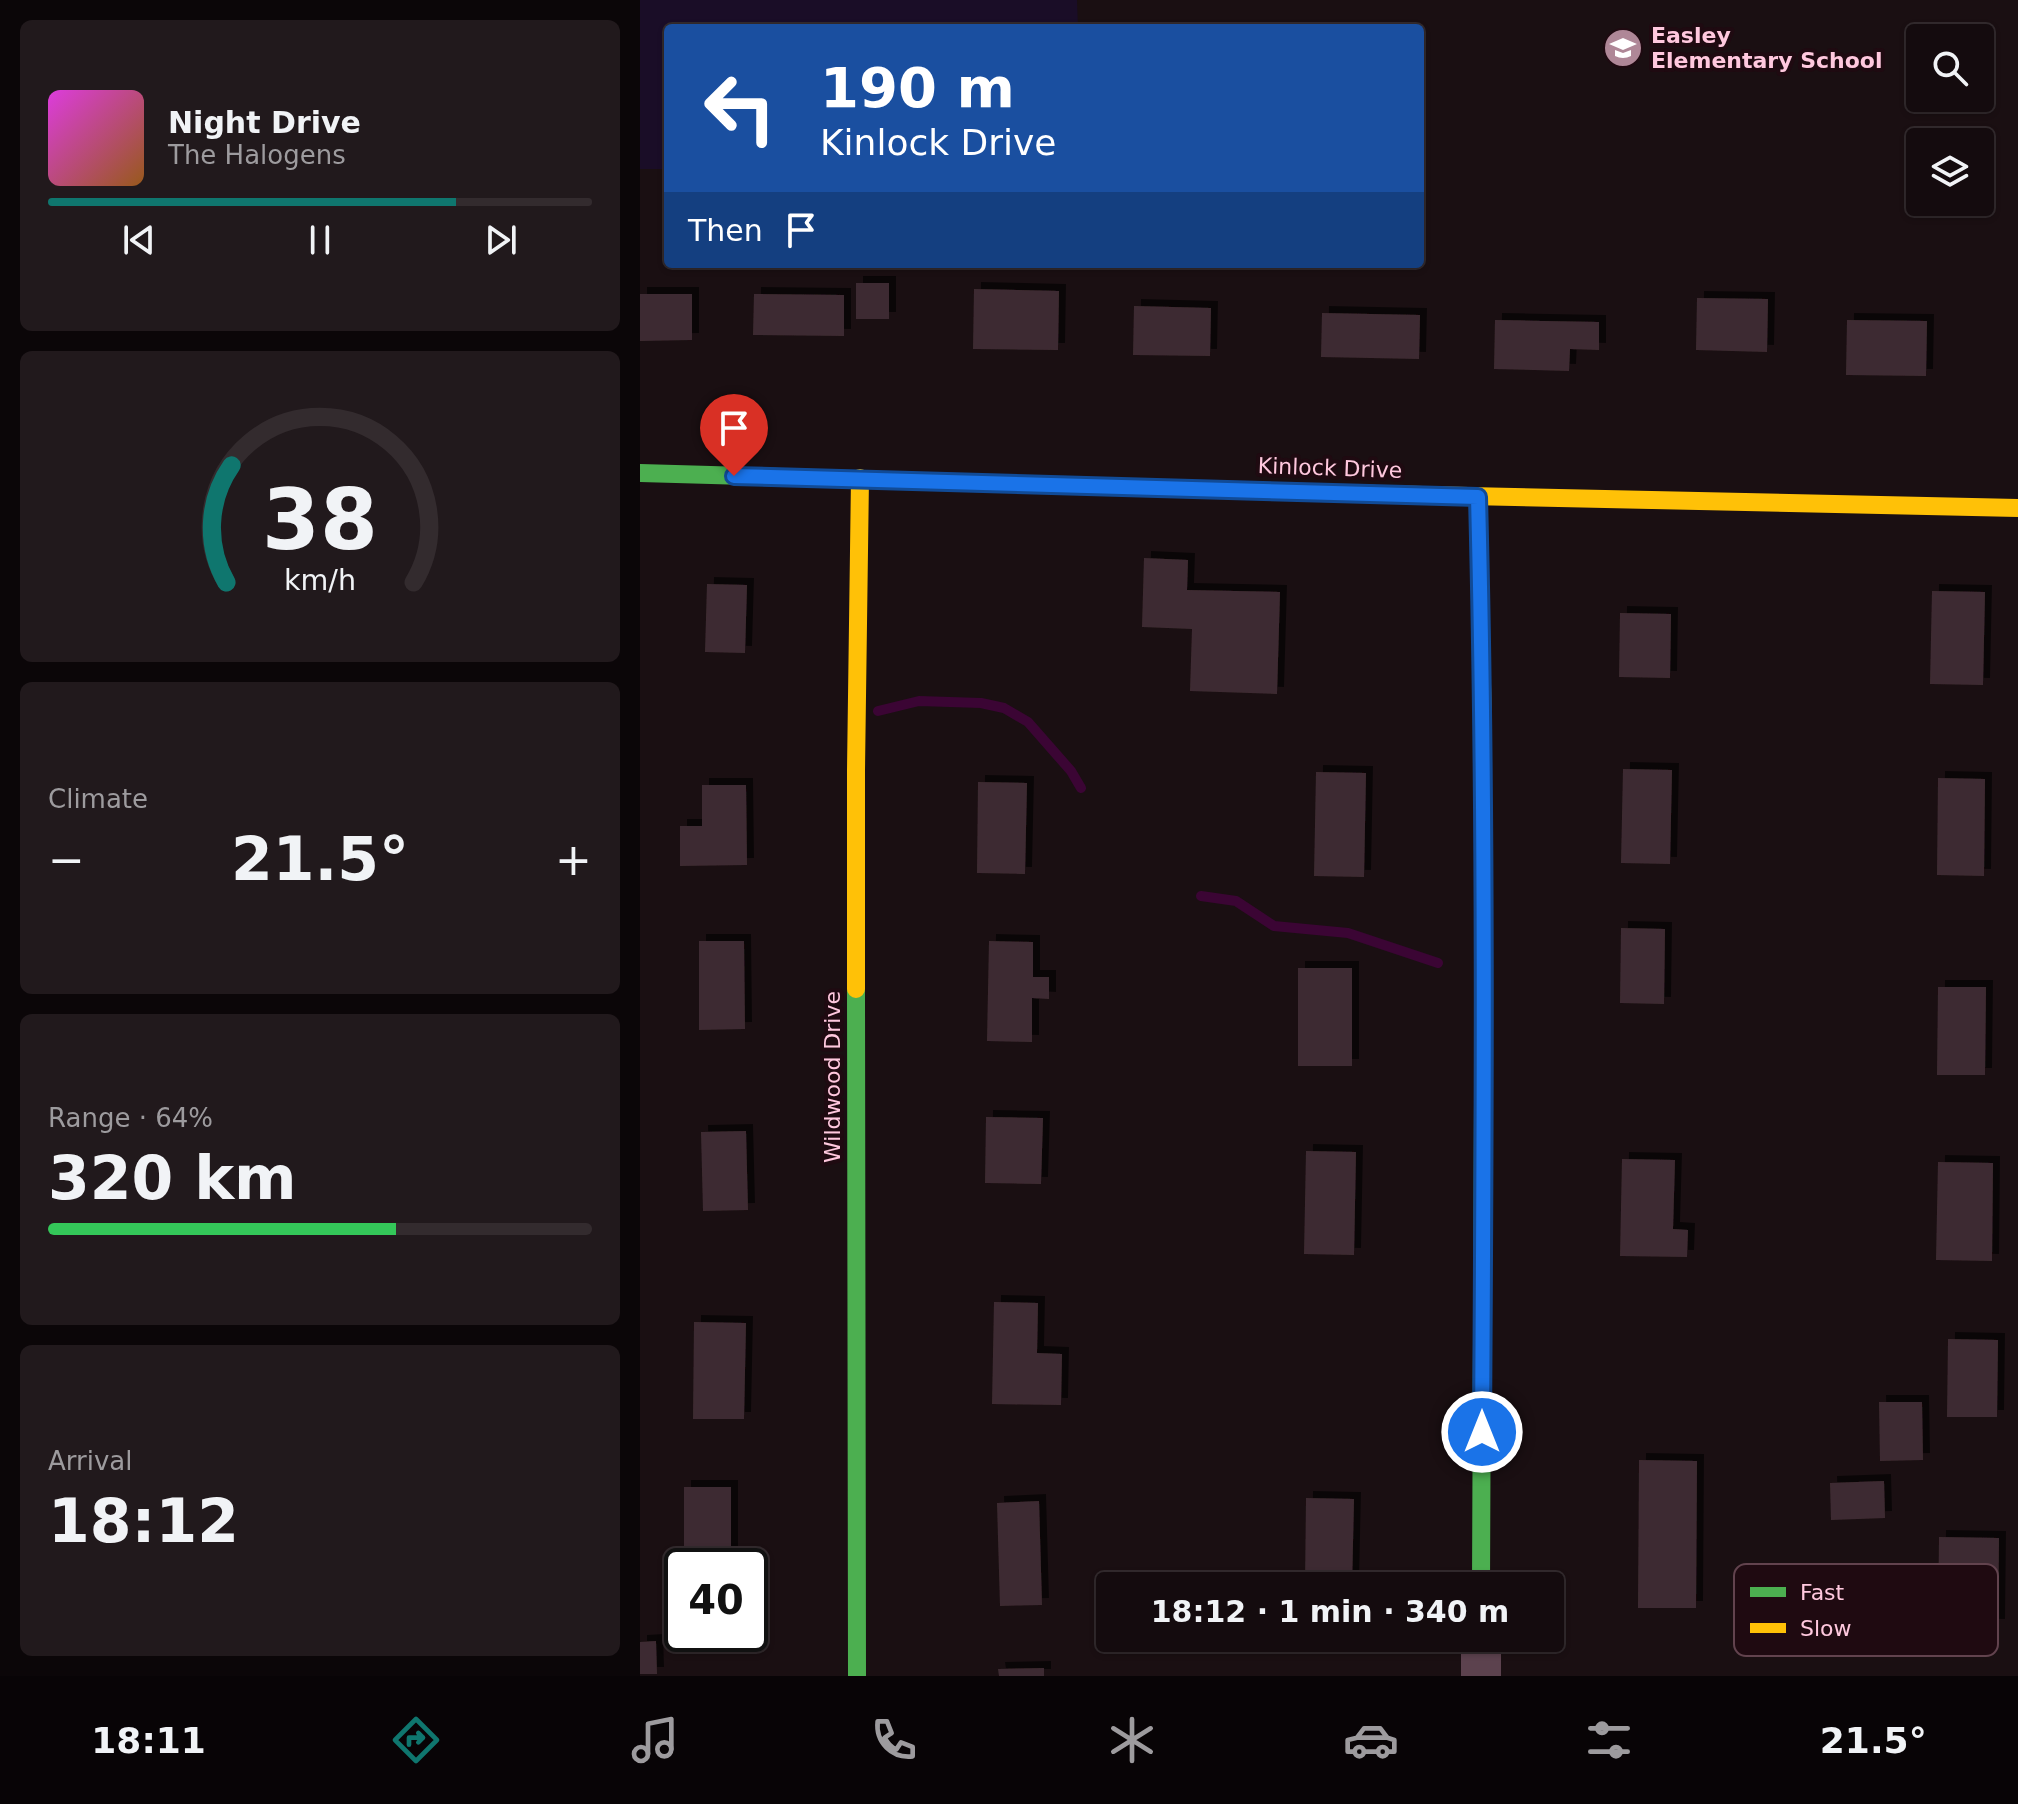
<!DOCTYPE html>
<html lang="en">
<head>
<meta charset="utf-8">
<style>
  body { margin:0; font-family:"DejaVu Sans",sans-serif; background:#21191c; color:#f1f3f6; height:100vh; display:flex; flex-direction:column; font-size:30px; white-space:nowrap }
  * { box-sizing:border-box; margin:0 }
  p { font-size:26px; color:#9d9b9e }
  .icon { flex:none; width:44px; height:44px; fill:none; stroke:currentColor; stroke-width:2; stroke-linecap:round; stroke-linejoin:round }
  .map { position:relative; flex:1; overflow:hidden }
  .sheet { display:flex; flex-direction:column; gap:20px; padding:20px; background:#0b0608; width:640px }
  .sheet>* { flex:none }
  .banner { position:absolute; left:24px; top:24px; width:760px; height:244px; border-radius:8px; box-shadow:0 2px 6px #0004,0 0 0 2px #332b2e; background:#1a4fa0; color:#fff; overflow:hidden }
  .controls { position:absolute; left:1266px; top:24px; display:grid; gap:16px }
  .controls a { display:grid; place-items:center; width:88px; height:88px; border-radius:8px; background:#140b0e; box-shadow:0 2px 6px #0004,0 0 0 2px #332b2e; font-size:40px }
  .speed { position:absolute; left:24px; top:1548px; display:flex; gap:16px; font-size:40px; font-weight:700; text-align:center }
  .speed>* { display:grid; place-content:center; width:104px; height:104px; border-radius:50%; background:#140b0e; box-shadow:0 2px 6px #0004,0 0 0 2px #332b2e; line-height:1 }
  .speed .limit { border:4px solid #111; border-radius:12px; background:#fff; color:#111 }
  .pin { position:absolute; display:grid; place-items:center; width:68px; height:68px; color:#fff; margin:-82px -34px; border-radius:50% 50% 50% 0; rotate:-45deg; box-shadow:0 0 8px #0007 }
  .pin .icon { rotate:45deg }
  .me { position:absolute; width:88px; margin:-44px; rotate:0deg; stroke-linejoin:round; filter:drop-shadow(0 0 6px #0008) }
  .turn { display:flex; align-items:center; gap:28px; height:168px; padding:0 24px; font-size:36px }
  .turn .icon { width:104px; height:104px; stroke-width:2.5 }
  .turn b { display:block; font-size:56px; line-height:68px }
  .then { display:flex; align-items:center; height:76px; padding:0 24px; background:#0003; gap:16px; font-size:30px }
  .big { font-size:60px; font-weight:700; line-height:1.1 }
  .sheet .tile { flex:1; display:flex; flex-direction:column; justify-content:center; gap:12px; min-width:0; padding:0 28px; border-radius:12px; background:#21191c }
  .sheet .dial { align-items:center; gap:0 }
  .dial svg { height:208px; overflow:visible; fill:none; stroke:#332b2e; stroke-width:7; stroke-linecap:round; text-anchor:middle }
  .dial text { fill:#f1f3f6; stroke:none }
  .song { display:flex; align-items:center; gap:24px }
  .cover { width:96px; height:96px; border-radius:12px; background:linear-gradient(135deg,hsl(300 70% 55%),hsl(30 70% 35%)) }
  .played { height:8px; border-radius:4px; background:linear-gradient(90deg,#0f766e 75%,#332b2e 75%) }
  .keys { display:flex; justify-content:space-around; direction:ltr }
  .heat { display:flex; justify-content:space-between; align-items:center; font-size:44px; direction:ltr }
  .charge { height:12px; border-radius:6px; background:linear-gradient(90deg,#34c759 64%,#332b2e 0) }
  .trip { position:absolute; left:456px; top:1572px; width:468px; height:80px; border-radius:8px; background:#140b0e; box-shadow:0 2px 6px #0004,0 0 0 2px #332b2e; font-weight:700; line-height:80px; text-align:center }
  .dock { display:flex; height:128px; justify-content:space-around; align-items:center; background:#080406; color:#9d9b9e }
  .dock .icon { width:56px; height:56px }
  .dock .active { color:#0f766e }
  .dock b { font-size:36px; color:#f1f3f6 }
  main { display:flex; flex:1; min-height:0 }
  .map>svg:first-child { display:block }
</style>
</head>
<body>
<main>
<section class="sheet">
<div class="tile">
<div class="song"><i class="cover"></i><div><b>Night Drive</b><p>The Halogens</p></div></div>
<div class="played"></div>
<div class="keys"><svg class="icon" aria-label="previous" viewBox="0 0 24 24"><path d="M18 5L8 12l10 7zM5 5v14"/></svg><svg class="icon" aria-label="pause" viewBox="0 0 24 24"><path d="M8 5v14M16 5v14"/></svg><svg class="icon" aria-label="next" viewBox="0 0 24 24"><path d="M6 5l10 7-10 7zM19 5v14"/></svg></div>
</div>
<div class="tile dial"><svg viewBox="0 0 100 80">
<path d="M14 69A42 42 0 1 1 86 69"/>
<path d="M14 69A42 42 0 0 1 16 24" stroke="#0f766e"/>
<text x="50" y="56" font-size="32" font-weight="700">38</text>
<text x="50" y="72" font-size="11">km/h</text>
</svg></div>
<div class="tile"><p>Climate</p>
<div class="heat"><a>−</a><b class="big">21.5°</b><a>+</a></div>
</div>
<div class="tile"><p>Range · 64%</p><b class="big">320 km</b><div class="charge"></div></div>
<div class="tile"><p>Arrival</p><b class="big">18:12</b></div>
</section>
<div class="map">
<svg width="1378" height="1676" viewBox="0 0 1378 1676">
  <defs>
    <filter id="shadow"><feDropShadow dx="7" dy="-7" stdDeviation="0" flood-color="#0009"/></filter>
  </defs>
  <rect width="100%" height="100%" fill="#1a0f12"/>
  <path fill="#1a0d27" d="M0 0H437L438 28H28V169H0Z"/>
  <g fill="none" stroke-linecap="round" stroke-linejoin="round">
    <g stroke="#3b0534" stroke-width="10">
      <path d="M238 711 279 701 341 703 364 708 388 722 431 771 441 788"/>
      <path d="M561 896 596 901 634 926 708 933 798 963"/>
    </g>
  </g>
  <g fill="#3e2b31" filter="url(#shadow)">
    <rect x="216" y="283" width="33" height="36"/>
    <path d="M334 289 419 291 418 350 333 349Z"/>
    <path d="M0 294H52V340L0 341Z"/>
    <path d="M114 294 204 295V336L113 335Z"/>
    <path d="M1057 298 1128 299 1127 352 1056 350Z"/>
    <path d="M494 306 571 308 570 356 493 355Z"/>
    <path d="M682 313 780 315 779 359 681 357Z"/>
    <path d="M855 320 959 322V350L930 349 929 371 854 369Z"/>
    <path d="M1207 320 1287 321 1286 376 1206 375Z"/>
    <path d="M504 558 548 560 547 590 640 592 637 694 550 691 552 629 502 627Z"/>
    <path d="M67 584 107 585 105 653 65 652Z"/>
    <path d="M1292 591 1345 592 1343 685 1290 684Z"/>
    <path d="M980 613 1031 614 1030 678 979 677Z"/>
    <path d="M983 769 1032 770 1030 864 981 863Z"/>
    <path d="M676 772 726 773 724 877 674 876Z"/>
    <path d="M1298 778 1345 779 1344 876 1297 875Z"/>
    <path d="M338 782 387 783 385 874 337 873Z"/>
    <path d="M62 785H106L107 865 40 866V826H62Z"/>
    <path d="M981 928 1025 929 1024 1004 980 1003Z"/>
    <path d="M59 941H104L105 1029 59 1030Z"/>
    <path d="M349 941 393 942V977H409V999L392 998V1042L347 1041Z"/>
    <rect x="658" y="968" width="54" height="98"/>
    <path d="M1298 987H1346L1345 1075H1297Z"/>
    <path d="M346 1117 403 1118 401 1184 345 1183Z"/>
    <path d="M106 1131 108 1210 63 1211 61 1132Z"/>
    <path d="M666 1151 716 1152 714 1255 664 1254Z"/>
    <path d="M982 1159 1035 1160 1033 1229 1048 1230 1047 1257 980 1256Z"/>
    <path d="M1298 1162 1353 1163 1352 1261 1296 1260Z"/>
    <path d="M354 1302 398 1303 397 1353 422 1354 421 1405 352 1404Z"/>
    <path d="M54 1322 106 1323 104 1419H53Z"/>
    <path d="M1308 1339 1358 1340 1357 1417H1307Z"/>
    <path d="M1239 1402H1282L1283 1460 1240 1461Z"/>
    <path d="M999 1460 1057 1461 1056 1608H998Z"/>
    <path d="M1244 1481 1245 1518 1191 1520 1190 1483Z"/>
    <rect x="44" y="1487" width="47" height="79"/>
    <path d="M666 1498 714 1499 712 1586H665Z"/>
    <path d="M399 1501 402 1605 360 1606 357 1503Z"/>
    <path d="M1299 1537 1359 1538 1358 1626 1298 1625Z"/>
    <path d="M16 1641 17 1674H0V1642Z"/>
    <path d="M404 1668V1676H359L358 1669Z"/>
  </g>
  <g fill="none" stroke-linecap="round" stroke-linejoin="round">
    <path stroke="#5c424e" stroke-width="40" d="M841 1676V1638"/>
    <g stroke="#4caf50" stroke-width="18">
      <path d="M0 473 691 493"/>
      <path d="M216 989 217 1676"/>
      <path d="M841 1586 843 1102"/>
    </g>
    <g stroke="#ffc107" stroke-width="18">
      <path d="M691 493 1378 508"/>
      <path d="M838 497 843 730V1102"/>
      <path d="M216 989V770L220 478"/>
    </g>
  </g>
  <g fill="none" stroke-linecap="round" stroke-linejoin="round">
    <defs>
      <path id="route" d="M94 476 838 497C846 809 844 1120 842 1432"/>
    </defs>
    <use href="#route" stroke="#114b97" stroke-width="20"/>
    <use href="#route" stroke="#1a73e8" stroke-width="14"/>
  </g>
  <defs>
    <symbol id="school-disc" viewBox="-11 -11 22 22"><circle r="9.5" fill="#af8797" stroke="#1f0a11"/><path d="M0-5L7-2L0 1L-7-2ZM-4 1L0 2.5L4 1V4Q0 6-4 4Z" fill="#fff"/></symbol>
  </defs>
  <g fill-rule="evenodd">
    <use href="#school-disc" x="961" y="26" width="44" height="44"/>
  </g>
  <g text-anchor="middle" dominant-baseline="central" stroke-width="8" stroke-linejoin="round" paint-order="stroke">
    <g font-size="22" font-weight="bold" fill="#ffc8de" stroke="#1f0a11" text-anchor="start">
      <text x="1011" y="35">Easley<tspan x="1011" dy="25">Elementary School</tspan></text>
    </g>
    <g font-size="22" fill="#ffc8de" stroke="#1f0a11">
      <text transform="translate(690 468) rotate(2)">Kinlock Drive</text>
      <text transform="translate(192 1077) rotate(-90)">Wildwood Drive</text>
    </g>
  </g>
  <rect x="1094" y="1564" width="264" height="92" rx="12" fill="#1f0a11" stroke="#62434e" stroke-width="2"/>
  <rect x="1110" y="1587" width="36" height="10" fill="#4caf50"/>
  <rect x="1110" y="1623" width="36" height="10" fill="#ffc107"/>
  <g font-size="22" fill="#ffc8de">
    <text x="1160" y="1600">Fast</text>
    <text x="1160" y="1636">Slow</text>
  </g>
</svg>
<div class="controls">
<a><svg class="icon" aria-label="search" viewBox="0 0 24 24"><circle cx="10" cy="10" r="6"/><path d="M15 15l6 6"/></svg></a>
<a><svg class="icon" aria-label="layers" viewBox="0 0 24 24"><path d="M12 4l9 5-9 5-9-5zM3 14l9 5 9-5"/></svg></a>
</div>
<div class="speed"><div class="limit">40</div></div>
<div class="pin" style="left:94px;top:476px;background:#d93025"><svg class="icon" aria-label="arrive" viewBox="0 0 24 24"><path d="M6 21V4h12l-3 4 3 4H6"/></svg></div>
<svg class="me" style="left:842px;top:1432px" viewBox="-20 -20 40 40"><circle r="17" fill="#1a73e8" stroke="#fff" stroke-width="3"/><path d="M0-11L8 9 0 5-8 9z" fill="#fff"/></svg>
<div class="trip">18:12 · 1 min · 340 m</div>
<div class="banner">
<div class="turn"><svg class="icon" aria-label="left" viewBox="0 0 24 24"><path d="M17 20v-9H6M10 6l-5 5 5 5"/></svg><div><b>190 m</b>Kinlock Drive</div></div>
<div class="then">Then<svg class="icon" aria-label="arrive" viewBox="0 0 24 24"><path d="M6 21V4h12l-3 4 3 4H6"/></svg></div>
</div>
</div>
</main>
<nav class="dock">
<b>18:11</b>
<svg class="icon active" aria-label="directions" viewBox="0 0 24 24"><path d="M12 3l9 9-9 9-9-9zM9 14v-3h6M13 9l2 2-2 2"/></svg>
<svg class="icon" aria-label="music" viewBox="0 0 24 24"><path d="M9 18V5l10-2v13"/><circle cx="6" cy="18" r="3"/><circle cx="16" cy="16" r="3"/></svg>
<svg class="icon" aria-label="phone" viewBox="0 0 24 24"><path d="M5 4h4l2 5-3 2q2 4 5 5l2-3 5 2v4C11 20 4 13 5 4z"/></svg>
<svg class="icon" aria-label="climate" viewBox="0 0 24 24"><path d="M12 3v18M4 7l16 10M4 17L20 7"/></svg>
<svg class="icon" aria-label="car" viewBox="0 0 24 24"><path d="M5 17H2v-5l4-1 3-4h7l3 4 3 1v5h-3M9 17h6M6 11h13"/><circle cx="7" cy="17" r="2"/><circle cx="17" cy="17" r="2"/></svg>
<svg class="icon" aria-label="filters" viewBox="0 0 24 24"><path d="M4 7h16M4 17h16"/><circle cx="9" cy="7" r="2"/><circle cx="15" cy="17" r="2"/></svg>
<b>21.5°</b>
</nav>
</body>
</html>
